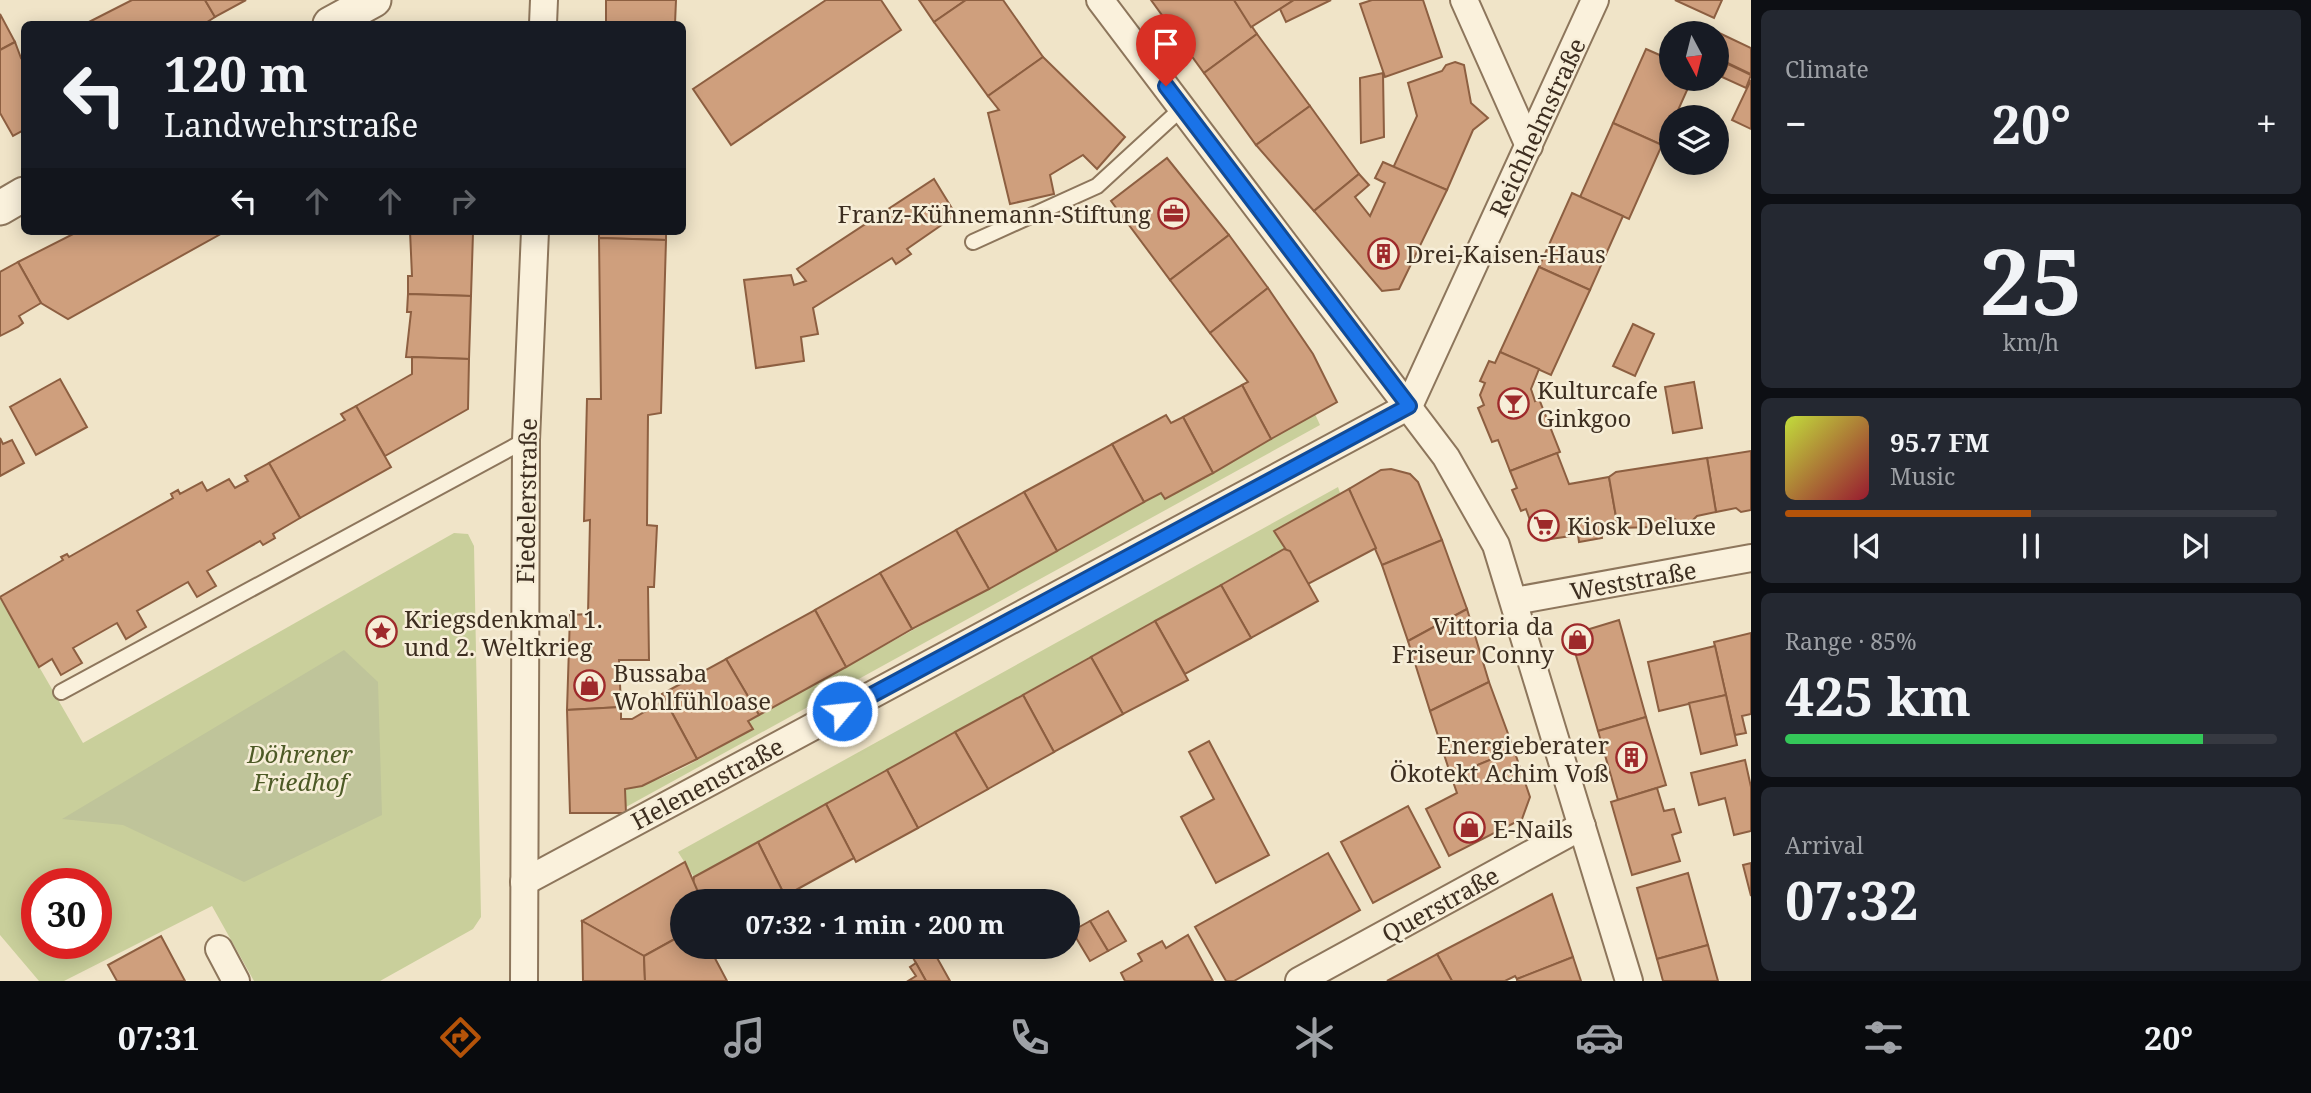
<!DOCTYPE html>
<html lang="en">
<head>
<meta charset="utf-8">
<style>
  body { margin:0; font-family:"Noto Serif",serif; background:#242831; color:#f1f3f6; height:100vh; display:flex; flex-direction:column; font-size:26px; white-space:nowrap }
  * { box-sizing:border-box; margin:0 }
  p { font-size:23px; color:#9ea1a6 }
  .icon { flex:none; width:38px; height:38px; fill:none; stroke:currentColor; stroke-width:2; stroke-linecap:round; stroke-linejoin:round }
  .map { position:relative; flex:1; overflow:hidden }
  .sheet { display:flex; flex-direction:column; gap:10px; padding:10px; background:#0d0f14; width:560px }
  .sheet>* { flex:none }
  .banner { position:absolute; left:21px; top:21px; width:665px; height:214px; border-radius:10px; box-shadow:0 4px 18px #0003; background:#171b24; color:#f1f3f6; overflow:hidden }
  .needle { width:46px; rotate:173deg }
  .controls { position:absolute; left:1659px; top:21px; display:grid; gap:14px }
  .controls a { display:grid; place-items:center; width:70px; height:70px; border-radius:50%; background:#171b24; box-shadow:0 4px 18px #0003; font-size:35px }
  .speed { position:absolute; left:21px; top:868px; display:flex; gap:14px; font-size:35px; font-weight:700; text-align:center }
  .speed>* { display:grid; place-content:center; width:91px; height:91px; border-radius:50%; background:#171b24; box-shadow:0 4px 18px #0003; line-height:1 }
  .speed .limit { border:10px solid #d22; background:#fff; color:#111 }
  .pin { position:absolute; display:grid; place-items:center; width:60px; height:60px; color:#fff; margin:-72px -30px; border-radius:50% 50% 50% 0; rotate:-45deg; box-shadow:0 0 7px #0007 }
  .pin .icon { rotate:45deg }
  .me { position:absolute; width:77px; margin:-38px; rotate:62deg; stroke-linejoin:round; filter:drop-shadow(0 0 5px #0008) }
  .turn { display:flex; align-items:center; gap:24px; height:147px; padding:0 28px; font-size:32px }
  .turn .icon { width:91px; height:91px; stroke-width:2.5 }
  .turn b { display:block; font-size:49px; line-height:60px }
  .lanes { display:flex; align-items:center; height:66px; padding:0 28px; background:#0003; justify-content:center; gap:35px; direction:ltr }
  .lanes .off { opacity:.35 }
  .big { font-size:52px; font-weight:700; line-height:1.1 }
  .sheet .widget { flex:1; display:flex; flex-direction:column; justify-content:center; gap:10px; min-width:0; padding:0 24px; border-radius:10px; background:#242831 }
  .sheet .dial { align-items:center; gap:0 }
  .dial b { font-size:91px; line-height:1 }
  .song { display:flex; align-items:center; gap:21px }
  .cover { width:84px; height:84px; border-radius:10px; background:linear-gradient(135deg,hsl(70 70% 55%),hsl(350 70% 35%)) }
  .played { height:7px; border-radius:4px; background:linear-gradient(90deg,#b45309 50%,#363941 50%) }
  .keys { display:flex; justify-content:space-around; direction:ltr }
  .heat { display:flex; justify-content:space-between; align-items:center; font-size:38px; direction:ltr }
  .charge { height:10px; border-radius:5px; background:linear-gradient(90deg,#34c759 85%,#363941 0) }
  .trip { position:absolute; left:670px; top:889px; width:410px; height:70px; border-radius:35px; background:#171b24; box-shadow:0 4px 18px #0003; font-weight:700; line-height:70px; text-align:center }
  .tabs { display:flex; height:112px; justify-content:space-around; align-items:center; background:#090b0e; color:#9ea1a6 }
  .tabs .icon { width:49px; height:49px }
  .tabs .on { color:#b45309 }
  .tabs b { font-size:32px; color:#f1f3f6 }
  main { display:flex; flex:1; min-height:0 }
  .map>svg:first-child { display:block }
</style>
</head>
<body>
<main>
<div class="map">
<svg width="1751" height="981" viewBox="0 0 1751 981">
  <rect width="100%" height="100%" fill="#f0e4c8"/>
  <g fill="#c9cf9b" fill-rule="evenodd">
    <path d="M1315 414 1320 425 626 807 625 789C670 781 713 750 752 729L748 721 1161 493 1165 499Z"/>
    <path d="M1338 487 1340 493 1275 530 1284 549 694 877 678 852Z"/>
    <path d="M454 533 468 534 474 546 481 917 473 929 380 981H254L212 906 64 981H39L0 935V599L83 743ZM37 884H96V943H37Z"/>
  </g>
  <path fill="#bfc49a" d="M344 650 378 682 382 815 244 882 123 825 62 819Z"/>
  <g fill="#cf9f7d" stroke="#8d5f41" stroke-width="2">
    <path d="M132 0H205L215 17 204 24H85Z"/>
    <path d="M205 0H246L215 17Z"/>
    <path d="M606 0H676L675 24H606Z"/>
    <path d="M826 0H881L901 30 731 145 693 89Z"/>
    <path d="M919 0H966L934 22Z"/>
    <path d="M966 0H1003L1043 57 988 96 934 22Z"/>
    <path d="M1151 0H1234L1257 34 1204 73Z"/>
    <path d="M1234 0H1294L1251 27Z"/>
    <path d="M1294 0H1331L1286 22 1280 9Z"/>
    <path d="M1372 0H1423L1442 57 1385 77 1360 4Z"/>
    <path d="M1675 0H1722L1714 18Z"/>
    <path d="M0 14 15 42 0 50Z"/>
    <path d="M1715 31 1751 48V74L1717 58Z"/>
    <path d="M1257 34 1310 106 1256 145 1204 73Z"/>
    <path d="M15 42 21 58 24 56V130L13 136 0 113V50Z"/>
    <path d="M1646 49 1671 60V79H1692L1675 117H1671V125L1662 145 1613 123Z"/>
    <path d="M1043 57 1125 137 1097 169 1083 155 1050 175 1054 194 1010 204 988 113 999 110 988 96Z"/>
    <path d="M1455 62 1464 65 1471 103 1488 118 1473 130 1447 190 1393 168 1417 116 1408 83 1442 71 1446 65Z"/>
    <path d="M1728 64 1751 75 1746 88 1722 77Z"/>
    <path d="M1383 73 1384 137 1361 143 1360 78Z"/>
    <path d="M1751 80V129L1732 120Z"/>
    <path d="M1310 106 1359 174 1314 211 1256 145Z"/>
    <path d="M1613 123 1662 145 1629 219 1580 197Z"/>
    <path d="M1167 158 1229 235 1170 280 1111 201Z"/>
    <path d="M1383 162 1447 190 1399 289 1382 291 1314 211 1359 174 1369 185 1355 197 1370 216 1385 183 1375 178Z"/>
    <path d="M934 179 956 215 907 249 911 254 896 264 892 258 813 308 818 334 801 337 804 361 756 368 744 280 791 275 794 285 806 281 797 269Z"/>
    <path d="M1572 193 1623 216 1590 290 1539 267Z"/>
    <path d="M79 231H226L68 319 41 303 18 262Z"/>
    <path d="M410 231 473 233 471 296 408 294V276H412Z"/>
    <path d="M599 231H666V240L599 238Z"/>
    <path d="M1229 235 1268 288 1210 333 1170 280Z"/>
    <path d="M599 238 666 240 661 413 648 415 647 525 657 526 654 587H648L649 660H619L621 707 567 710 570 615 588 614 590 520 584 521 587 399H601Z"/>
    <path d="M18 262 41 303 19 316 23 323 18 327 0 336V272Z"/>
    <path d="M1539 267 1590 290 1551 375 1500 352Z"/>
    <path d="M1268 288 1313 354 1337 402 1271 439 1242 385 1248 382 1210 333Z"/>
    <path d="M408 294 471 296 469 359 406 357 411 312H407Z"/>
    <path d="M1633 324 1654 334 1635 376 1613 366Z"/>
    <path d="M1500 352 1539 369 1531 389 1535 401 1539 399 1560 452 1510 471 1498 440 1492 442 1478 408 1484 405 1480 395 1485 383 1480 381 1489 361 1495 363Z"/>
    <path d="M412 357 469 359 468 409 385 456 356 406 412 374Z"/>
    <path d="M60 379 87 427 36 455 10 407Z"/>
    <path d="M1694 382 1702 428 1673 433 1665 387Z"/>
    <path d="M1242 385 1271 439 1213 473 1183 417Z"/>
    <path d="M356 406 391 467 300 518 269 463 345 420 341 414Z"/>
    <path d="M1166 415 1171 423 1183 417 1213 473 1165 499 1161 493 1144 502 1112 444Z"/>
    <path d="M0 438 3 444 12 440 24 463 0 476Z"/>
    <path d="M1112 444 1144 502 1057 551 1024 492Z"/>
    <path d="M1751 451V510L1741 512 1736 508 1716 512 1707 458Z"/>
    <path d="M1557 453 1569 484 1609 477 1618 528 1601 531 1602 538 1579 542 1578 535 1544 540 1536 537 1526 509 1521 511 1512 490 1517 488 1510 471Z"/>
    <path d="M1707 458 1716 512 1697 516 1692 521 1679 523 1675 519 1660 522 1655 527 1618 528 1609 477 1616 472Z"/>
    <path d="M269 463 300 518 273 534 275 538 263 545 260 541 207 571 216 586 197 597 188 582 137 611 146 627 126 639 117 623 73 648 82 663 61 675 52 659 39 667 0 597 63 560 61 557 67 554 69 557 173 498 171 494 178 490 180 494 202 482 207 491 229 479 235 488 248 481 245 476Z"/>
    <path d="M1391 469 1410 474 1418 482 1442 540 1382 565 1349 489 1381 470Z"/>
    <path d="M1349 489 1376 548 1308 584 1274 531Z"/>
    <path d="M1024 492 1057 551 989 589 956 530Z"/>
    <path d="M956 530 989 589 912 629 880 573Z"/>
    <path d="M1442 540 1467 609 1408 641 1382 565Z"/>
    <path d="M1284 549 1290 551 1318 601 1251 638 1221 585Z"/>
    <path d="M880 573 912 629 846 667 815 610Z"/>
    <path d="M1221 585 1251 638 1185 674 1155 621Z"/>
    <path d="M1467 609 1489 682 1430 711 1408 641Z"/>
    <path d="M815 610 846 667 759 715 726 659Z"/>
    <path d="M1619 620 1646 717 1598 731 1570 635Z"/>
    <path d="M1155 621 1188 680 1123 714 1091 657Z"/>
    <path d="M1751 633V714L1742 716 1746 733 1735 735 1714 642Z"/>
    <path d="M1715 646 1726 695 1659 711 1648 662Z"/>
    <path d="M1091 657 1123 714 1054 752 1023 695Z"/>
    <path d="M726 659 759 715 748 721 753 729 697 759 662 694Z"/>
    <path d="M1489 682 1514 750 1451 776 1430 711Z"/>
    <path d="M1023 695 1054 752 988 789 955 732Z"/>
    <path d="M1726 695 1737 745 1701 754 1689 703Z"/>
    <path d="M665 700 697 759 642 786 625 789 626 813H570L567 710 621 707V719H632Z"/>
    <path d="M1646 717 1666 785 1618 800 1598 731Z"/>
    <path d="M955 732 988 789 918 828 887 770Z"/>
    <path d="M1209 741 1269 855 1216 883 1181 817 1214 799 1189 752Z"/>
    <path d="M1514 750 1530 797 1522 819 1449 856 1426 809 1457 793 1451 776Z"/>
    <path d="M1745 760 1751 787V831L1734 835 1725 798 1699 805 1691 773Z"/>
    <path d="M887 770 918 828 856 862 826 804Z"/>
    <path d="M1657 788 1664 811 1674 809 1681 832 1672 835 1680 861 1632 875 1611 802Z"/>
    <path d="M826 804 854 858 785 896 758 842Z"/>
    <path d="M1408 806 1440 867 1373 903 1341 842Z"/>
    <path d="M758 842 785 896 775 901H702L693 885 694 877Z"/>
    <path d="M1328 853 1360 910 1234 981H1226L1195 927Z"/>
    <path d="M685 862 702 901H682V935L644 956 582 921Z"/>
    <path d="M1751 863V896L1743 865Z"/>
    <path d="M1688 873 1708 945 1657 959 1637 888Z"/>
    <path d="M1552 894 1573 957 1517 979 1515 976 1505 981H1452L1437 954Z"/>
    <path d="M1108 911 1126 941 1108 951 1090 921Z"/>
    <path d="M582 921 644 956 645 981H583Z"/>
    <path d="M1090 921 1108 951 1090 961 1072 931Z"/>
    <path d="M682 935V947H709L727 981H645L644 956Z"/>
    <path d="M1188 935 1213 981H1125L1121 973 1142 961 1138 954 1162 941 1166 948Z"/>
    <path d="M161 936 185 981H117L108 965Z"/>
    <path d="M1708 945 1718 981H1663L1657 959Z"/>
    <path d="M907 947H931L950 981H926Z"/>
    <path d="M1437 954 1452 981H1387Z"/>
    <path d="M1573 957 1581 981H1517V979Z"/>
    <path d="M916 963 926 981H908L916 976 910 967Z"/>
  </g>
  <g fill="none" stroke-linecap="round" stroke-linejoin="round">
    <defs>
      <g id="service">
        <path d="M973 242 1097 186 1182 108"/>
        <path d="M61 692 526 440"/>
      </g>
      <g id="minor">
        <path d="M1100 0 1446 457 1496 545 1629 981"/>
        <path d="M1464 0 1529 146"/>
        <path d="M543 24 544 0"/>
        <path d="M1515 601 1751 558"/>
        <path d="M524 882 1409 406 1595 0"/>
        <path d="M219 949 236 981"/>
        <path d="M524 981 526 440 535 231"/>
        <path d="M1299 981 1582 826"/>
      </g>
      <g id="tertiary">
        <path d="M330 24 374 0"/>
        <path d="M0 208 24 194"/>
      </g>
    </defs>
    <use href="#service" stroke="#8d765c" stroke-width="18"/>
    <use href="#minor" stroke="#8d765c" stroke-width="30"/>
    <use href="#tertiary" stroke="#8d765c" stroke-width="37"/>
    <use href="#service" stroke="#faf1dc" stroke-width="14"/>
    <use href="#minor" stroke="#faf1dc" stroke-width="26"/>
    <use href="#tertiary" stroke="#faf1dc" stroke-width="33"/>
  </g>
  <g fill="none" stroke-linecap="round" stroke-linejoin="round">
    <defs>
      <path id="route" d="M842 711 1409 406 1166 86"/>
    </defs>
    <use href="#route" stroke="#114b97" stroke-width="18"/>
    <use href="#route" stroke="#1a73e8" stroke-width="12"/>
  </g>
  <defs>
    <symbol id="office-ring" viewBox="-11 -11 22 22"><circle r="9.5" fill="#f7eed8" stroke="#9e2a2b" stroke-width="1.5"/><path d="M-6-3h4V-5.5h4V-3h4V5H-6ZM-1-4.5V-3h2v-1.5ZM-6 0V1H6V0Z" fill="#9e2a2b"/></symbol>
    <symbol id="building-ring" viewBox="-11 -11 22 22"><circle r="9.5" fill="#f7eed8" stroke="#9e2a2b" stroke-width="1.5"/><path d="M-4-6H4V6H1V3H-1V6H-4ZM-2.5-4.3h1.7v1.8h-1.7ZM.8-4.3h1.7v1.8H.8ZM-2.5-1h1.7V.8h-1.7ZM.8-1h1.7V.8H.8Z" fill="#9e2a2b"/></symbol>
    <symbol id="bar-ring" viewBox="-11 -11 22 22"><circle r="9.5" fill="#f7eed8" stroke="#9e2a2b" stroke-width="1.5"/><path d="M-6-5H6L.8 .8V4.5H3.5V6h-7V4.5H-.8V.8Z" fill="#9e2a2b"/></symbol>
    <symbol id="supermarket-ring" viewBox="-11 -11 22 22"><circle r="9.5" fill="#f7eed8" stroke="#9e2a2b" stroke-width="1.5"/><path d="M-6-5.5h2.5l.6 2H6L4.5 2H-2.5L-4.4-4H-6ZM-1.5 3.2a1.3 1.3 0 1 0 .1 0ZM3 3.2a1.3 1.3 0 1 0 .1 0Z" fill="#9e2a2b"/></symbol>
    <symbol id="sight-ring" viewBox="-11 -11 22 22"><circle r="9.5" fill="#f7eed8" stroke="#9e2a2b" stroke-width="1.5"/><path d="M0-6L1.8-2.2L6-1.7L2.9 1.2L3.7 5.4L0 3.3L-3.7 5.4L-2.9 1.2L-6-1.7L-1.8-2.2Z" fill="#9e2a2b"/></symbol>
    <symbol id="shop-ring" viewBox="-11 -11 22 22"><circle r="9.5" fill="#f7eed8" stroke="#9e2a2b" stroke-width="1.5"/><path d="M-5-2.5h2.3a2.7 3.5 0 0 1 5.4 0H5L5.5 6h-11ZM-1.5-2.5h3a1.5 2.3 0 0 0-3 0Z" fill="#9e2a2b"/></symbol>
  </defs>
  <g fill-rule="evenodd">
    <use href="#office-ring" x="1156" y="196" width="35" height="35"/>
    <use href="#building-ring" x="1366" y="236" width="35" height="35"/>
    <use href="#bar-ring" x="1496" y="386" width="35" height="35"/>
    <use href="#supermarket-ring" x="1526" y="508" width="35" height="35"/>
    <use href="#sight-ring" x="364" y="614" width="35" height="35"/>
    <use href="#shop-ring" x="1560" y="622" width="35" height="35"/>
    <use href="#shop-ring" x="572" y="668" width="35" height="35"/>
    <use href="#building-ring" x="1614" y="740" width="35" height="35"/>
    <use href="#shop-ring" x="1452" y="810" width="35" height="35"/>
  </g>
  <g text-anchor="middle" dominant-baseline="central" stroke-width="5" stroke-linejoin="round" paint-order="stroke">
    <g font-size="24" fill="#3d2e20" stroke="#f7eed8">
      <text transform="translate(1537 127) rotate(-65)">Reichhelmstraße</text>
      <text transform="translate(526 501) rotate(-89)">Fiedelerstraße</text>
      <text transform="translate(1633 580) rotate(-10)">Weststraße</text>
      <text transform="translate(707 783) rotate(-28)">Helenenstraße</text>
      <text transform="translate(1440 904) rotate(-29)">Querstraße</text>
    </g>
    <g font-size="24" fill="#3d2e20" stroke="#f7eed8" text-anchor="start">
      <text x="1151" y="213" text-anchor="end">Franz-Kühnemann-Stiftung</text>
      <text x="1406" y="253">Drei-Kaisen-Haus</text>
      <text x="1537" y="389">Kulturcafe<tspan x="1537" dy="28">Ginkgoo</tspan></text>
      <text x="1567" y="525">Kiosk Deluxe</text>
      <text x="404" y="618">Kriegsdenkmal 1.<tspan x="404" dy="28">und 2. Weltkrieg</tspan></text>
      <text x="1554" y="625" text-anchor="end">Vittoria da<tspan x="1554" dy="28">Friseur Conny</tspan></text>
      <text x="613" y="672">Bussaba<tspan x="613" dy="28">Wohlfühloase</tspan></text>
      <text x="1609" y="744" text-anchor="end">Energieberater<tspan x="1609" dy="28">Ökotekt Achim Voß</tspan></text>
      <text x="1493" y="828">E-Nails</text>
    </g>
    <g font-size="24" font-style="italic" fill="#4d5a26" stroke="#f7eed8">
      <text x="300" y="753">Döhrener<tspan x="300" dy="28">Friedhof</tspan></text>
    </g>
  </g>
</svg>
<div class="controls">
<a><svg class="needle" viewBox="-14 -14 28 28"><path d="M0-13l5 13h-10z" fill="#e53935"/><path d="M0 13l5-13h-10z" fill="#9ea1a6"/></svg></a>
<a><svg class="icon" aria-label="layers" viewBox="0 0 24 24"><path d="M12 4l9 5-9 5-9-5zM3 14l9 5 9-5"/></svg></a>
</div>
<div class="speed"><div class="limit">30</div></div>
<div class="pin" style="left:1166px;top:86px;background:#d93025"><svg class="icon" aria-label="arrive" viewBox="0 0 24 24"><path d="M6 21V4h12l-3 4 3 4H6"/></svg></div>
<svg class="me" style="left:842px;top:711px" viewBox="-20 -20 40 40"><circle r="17" fill="#1a73e8" stroke="#fff" stroke-width="3"/><path d="M0-11L8 9 0 5-8 9z" fill="#fff"/></svg>
<div class="trip">07:32 · 1 min · 200 m</div>
<div class="banner">
<div class="turn"><svg class="icon" aria-label="left" viewBox="0 0 24 24"><path d="M17 20v-9H6M10 6l-5 5 5 5"/></svg><div><b>120 m</b>Landwehrstraße</div></div>
<div class="lanes"><svg class="icon" aria-label="left" viewBox="0 0 24 24"><path d="M17 20v-9H6M10 6l-5 5 5 5"/></svg><svg class="icon off" aria-label="ahead" viewBox="0 0 24 24"><path d="M12 20V5M6 11l6-6 6 6"/></svg><svg class="icon off" aria-label="ahead" viewBox="0 0 24 24"><path d="M12 20V5M6 11l6-6 6 6"/></svg><svg class="icon off" aria-label="right" viewBox="0 0 24 24"><path d="M7 20v-9h11M14 6l5 5-5 5"/></svg></div>
</div>
</div>
<section class="sheet">
<div class="widget"><p>Climate</p>
<div class="heat"><a>−</a><b class="big">20°</b><a>+</a></div>
</div>
<div class="widget dial"><b>25</b><p>km/h</p></div>
<div class="widget">
<div class="song"><i class="cover"></i><div><b>95.7 FM</b><p>Music</p></div></div>
<div class="played"></div>
<div class="keys"><svg class="icon" aria-label="previous" viewBox="0 0 24 24"><path d="M18 5L8 12l10 7zM5 5v14"/></svg><svg class="icon" aria-label="pause" viewBox="0 0 24 24"><path d="M8 5v14M16 5v14"/></svg><svg class="icon" aria-label="next" viewBox="0 0 24 24"><path d="M6 5l10 7-10 7zM19 5v14"/></svg></div>
</div>
<div class="widget"><p>Range · 85%</p><b class="big">425 km</b><div class="charge"></div></div>
<div class="widget"><p>Arrival</p><b class="big">07:32</b></div>
</section>
</main>
<nav class="tabs">
<b>07:31</b>
<svg class="icon on" aria-label="directions" viewBox="0 0 24 24"><path d="M12 3l9 9-9 9-9-9zM9 14v-3h6M13 9l2 2-2 2"/></svg>
<svg class="icon" aria-label="music" viewBox="0 0 24 24"><path d="M9 18V5l10-2v13"/><circle cx="6" cy="18" r="3"/><circle cx="16" cy="16" r="3"/></svg>
<svg class="icon" aria-label="phone" viewBox="0 0 24 24"><path d="M5 4h4l2 5-3 2q2 4 5 5l2-3 5 2v4C11 20 4 13 5 4z"/></svg>
<svg class="icon" aria-label="climate" viewBox="0 0 24 24"><path d="M12 3v18M4 7l16 10M4 17L20 7"/></svg>
<svg class="icon" aria-label="car" viewBox="0 0 24 24"><path d="M5 17H2v-5l4-1 3-4h7l3 4 3 1v5h-3M9 17h6M6 11h13"/><circle cx="7" cy="17" r="2"/><circle cx="17" cy="17" r="2"/></svg>
<svg class="icon" aria-label="filters" viewBox="0 0 24 24"><path d="M4 7h16M4 17h16"/><circle cx="9" cy="7" r="2"/><circle cx="15" cy="17" r="2"/></svg>
<b>20°</b>
</nav>
</body>
</html>
